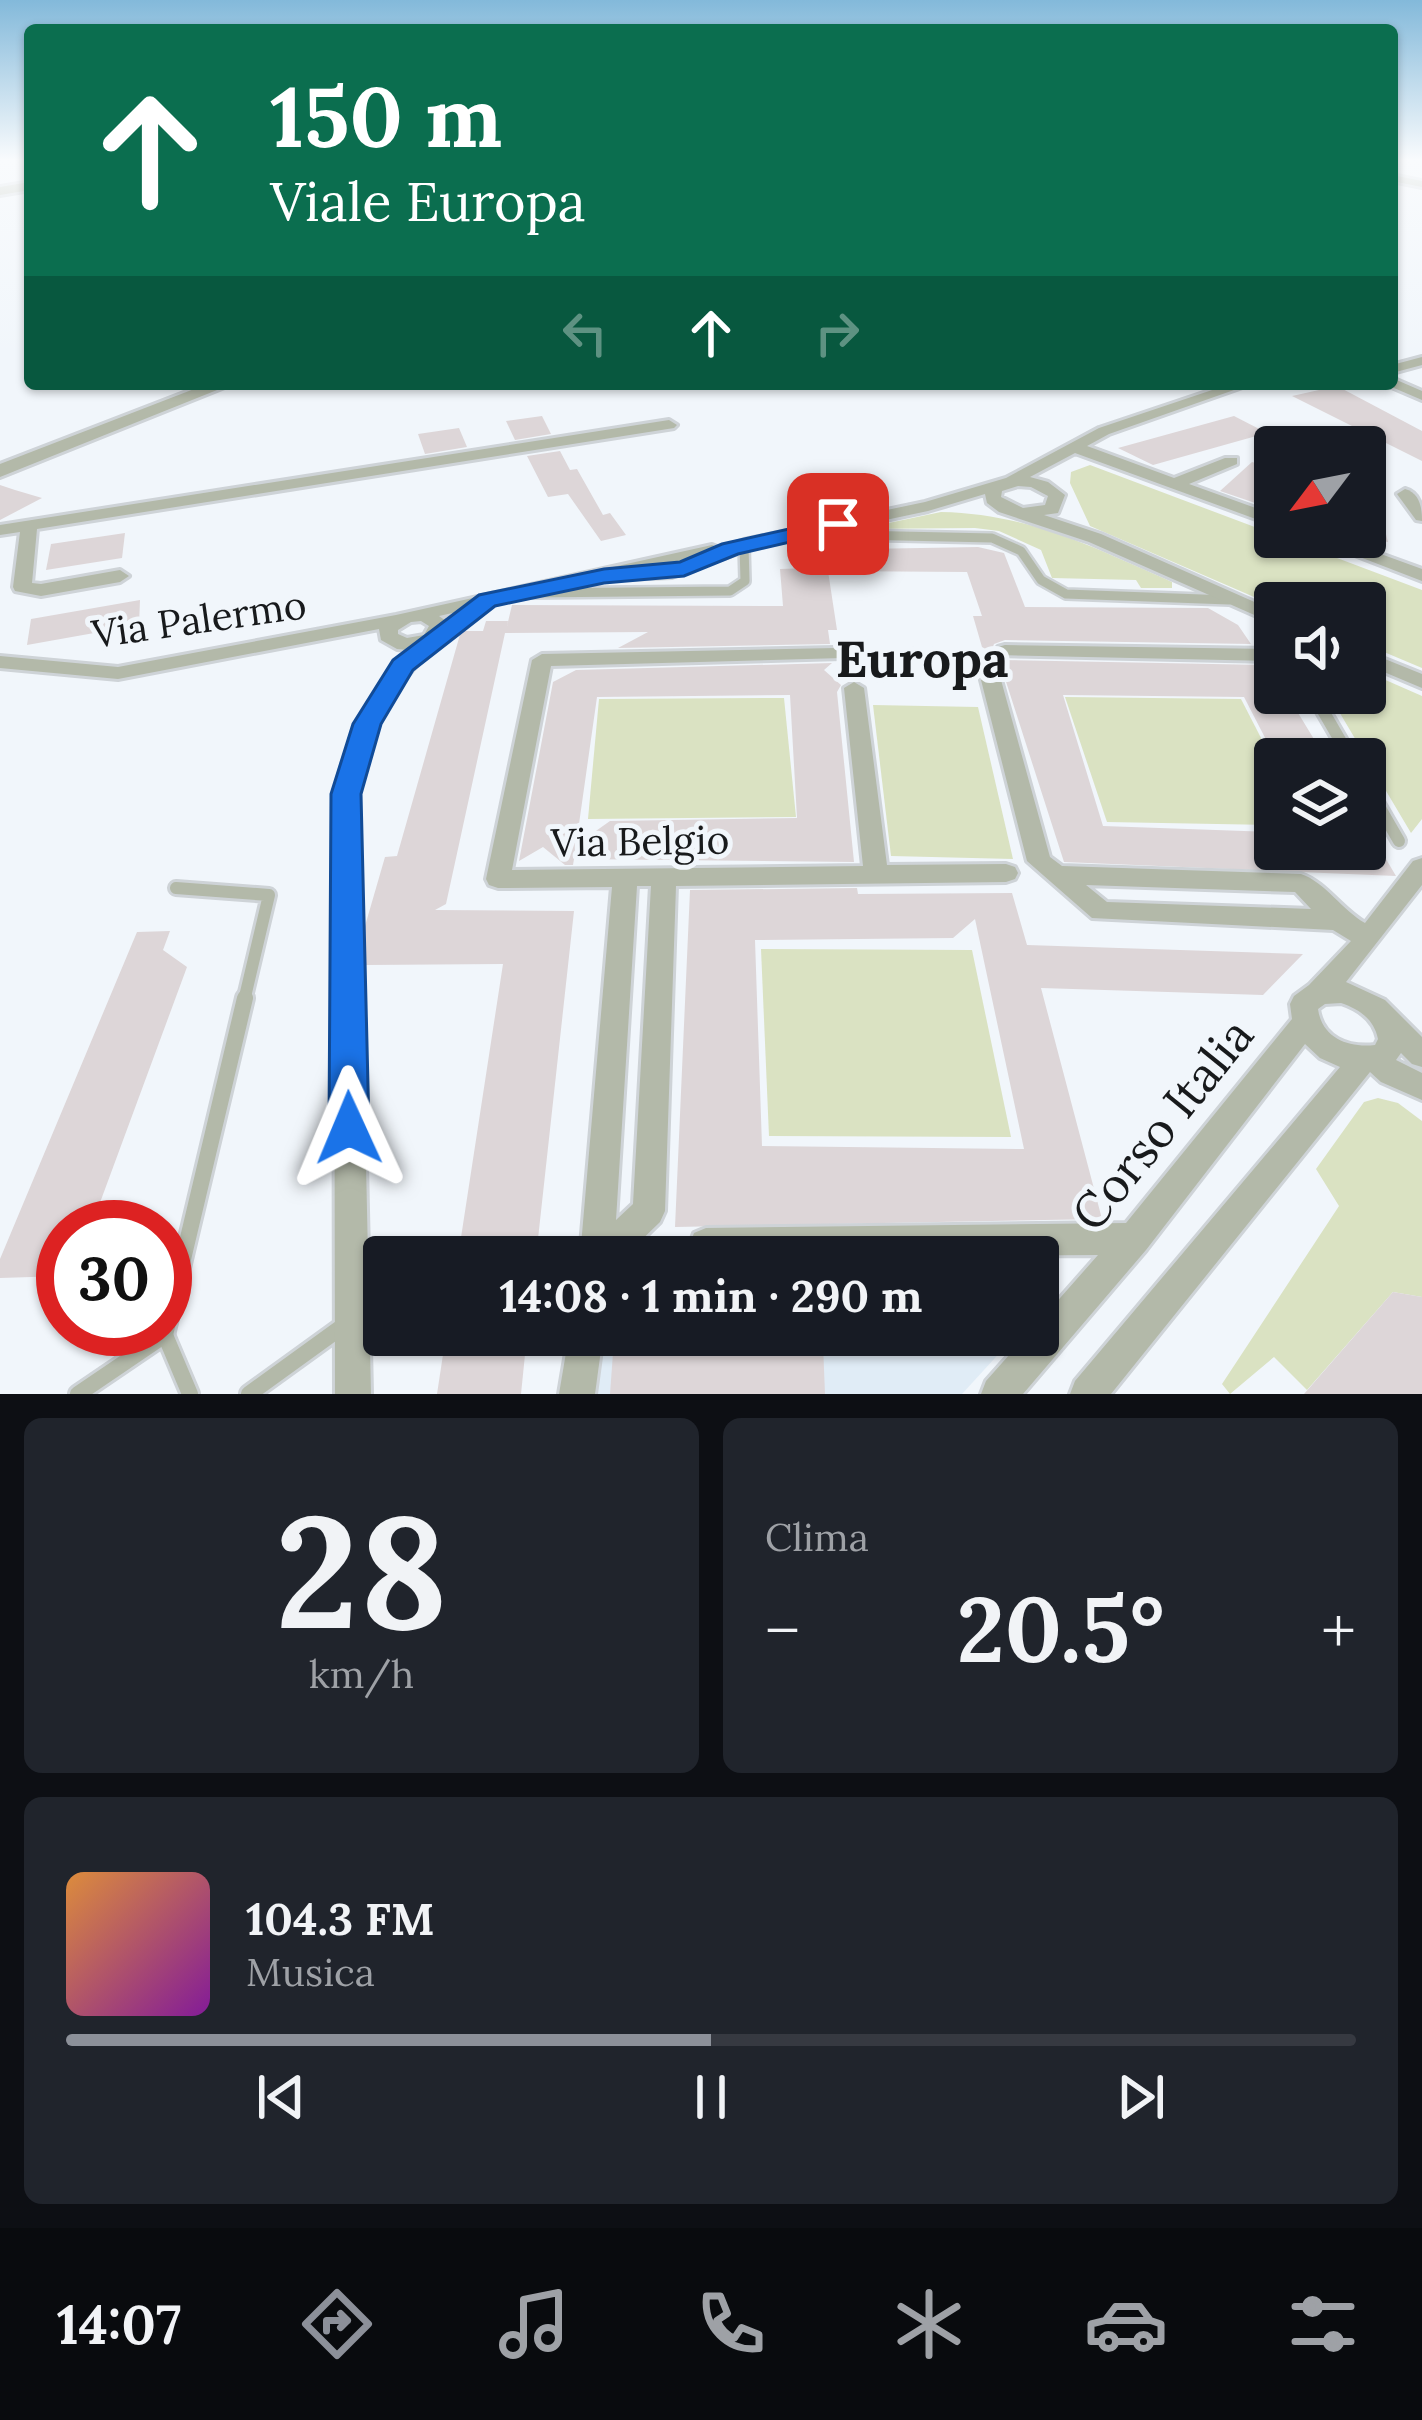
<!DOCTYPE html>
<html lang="it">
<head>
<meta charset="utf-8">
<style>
  body { margin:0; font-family:Lora,serif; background:#20242c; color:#f1f3f6; height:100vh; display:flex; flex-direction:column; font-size:45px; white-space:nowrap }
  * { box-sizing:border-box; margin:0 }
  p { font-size:39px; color:#9ea1a6 }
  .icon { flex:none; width:66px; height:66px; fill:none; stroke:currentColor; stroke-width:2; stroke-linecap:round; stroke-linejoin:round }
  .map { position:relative; height:1394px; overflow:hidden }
  .panel { display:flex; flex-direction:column; gap:24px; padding:24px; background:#0d0f14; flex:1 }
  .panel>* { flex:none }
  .hud { position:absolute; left:24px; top:24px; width:1374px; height:366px; border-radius:12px; box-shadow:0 3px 9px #0004; background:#0b6e4f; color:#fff; overflow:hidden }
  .needle { width:78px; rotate:238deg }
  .fabs { position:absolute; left:1254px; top:426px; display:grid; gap:24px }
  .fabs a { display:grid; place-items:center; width:132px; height:132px; border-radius:12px; background:#171b24; box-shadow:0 3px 9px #0004; font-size:60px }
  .speed { position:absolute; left:36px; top:1200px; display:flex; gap:24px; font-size:60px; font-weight:700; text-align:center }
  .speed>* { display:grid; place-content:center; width:156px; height:156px; border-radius:50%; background:#171b24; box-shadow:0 3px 9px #0004; line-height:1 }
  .speed .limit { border:18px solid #d22; background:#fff; color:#111 }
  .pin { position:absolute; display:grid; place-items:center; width:102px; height:102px; color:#fff; margin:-51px; border-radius:24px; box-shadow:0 6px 18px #0006 }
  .me { position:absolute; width:132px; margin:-66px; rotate:359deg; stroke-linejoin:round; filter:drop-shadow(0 0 9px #0008) }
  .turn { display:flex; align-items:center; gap:42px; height:252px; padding:0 48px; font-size:54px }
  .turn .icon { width:156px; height:156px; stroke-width:2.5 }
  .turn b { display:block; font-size:84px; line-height:102px }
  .lanes { display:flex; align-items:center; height:114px; padding:0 48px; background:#0003; justify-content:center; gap:60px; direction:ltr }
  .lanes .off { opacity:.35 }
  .big { font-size:90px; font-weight:700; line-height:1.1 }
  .panel .tile { flex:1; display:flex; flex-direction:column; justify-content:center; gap:18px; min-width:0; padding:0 42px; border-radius:18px; background:#20242c }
  .panel .dial { align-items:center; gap:0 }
  .dial b { font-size:156px; line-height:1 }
  .song { display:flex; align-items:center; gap:36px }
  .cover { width:144px; height:144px; border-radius:18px; background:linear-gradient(135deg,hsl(30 70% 55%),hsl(290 70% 35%)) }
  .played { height:12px; border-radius:6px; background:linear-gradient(90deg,#8c9099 50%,#363941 50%) }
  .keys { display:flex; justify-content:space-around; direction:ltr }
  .heat { display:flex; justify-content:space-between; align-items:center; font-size:66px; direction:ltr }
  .panel .tiles { flex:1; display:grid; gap:24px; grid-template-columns:1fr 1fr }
  .tile:last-child { grid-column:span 2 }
  .trip { position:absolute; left:363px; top:1236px; width:696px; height:120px; border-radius:12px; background:#171b24; box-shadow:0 3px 9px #0004; font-weight:700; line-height:120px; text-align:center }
  .tabs { display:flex; height:192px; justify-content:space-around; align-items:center; background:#090b0e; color:#9ea1a6 }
  .tabs .icon { width:84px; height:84px }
  .tabs .selected { color:#8c9099 }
  .tabs b { font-size:54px; color:#f1f3f6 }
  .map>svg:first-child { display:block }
</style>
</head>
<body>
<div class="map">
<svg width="1422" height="1394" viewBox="0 0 1422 1394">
  <rect width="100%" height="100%" fill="#f1f6fb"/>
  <path fill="#e0ecf6" d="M604 1335H1016L962 1394H597Z"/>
  <g fill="#dae2c2">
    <path d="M1090 465 1422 590V668L1365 644V603L1275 606 1090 526 1070 483 1071 472Z"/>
    <path d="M941 512C1030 514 1092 547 1172 582V588H1141L1136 580 1052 578 1041 550 999 531 975 528 860 529Z"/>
    <path d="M1365 671 1422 696V819L1411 833 1328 693H1365Z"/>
    <path d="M1065 697 1241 699 1275 765V825L1107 822Z"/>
    <path d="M784 698 796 817 588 819 599 699Z"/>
    <path d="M873 705 978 707 1013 859 891 856Z"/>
    <path d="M761 949 972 950 1011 1137 769 1136Z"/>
    <path d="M1378 1098 1398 1103 1422 1121V1297L1393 1292 1307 1390 1274 1357 1230 1394 1222 1384 1339 1206 1316 1169 1364 1102Z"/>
  </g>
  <g fill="#ddd6d8" fill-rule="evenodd">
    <path d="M1337 386 1422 431V461L1292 396Z"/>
    <path d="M542 416 551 434 515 440 506 421Z"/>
    <path d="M1234 416 1267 433 1153 465 1118 448Z"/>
    <path d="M459 428 467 447 425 454 418 434Z"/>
    <path d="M560 451 570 470 577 469 603 515 610 513 626 535 601 541 568 494 548 497 527 456Z"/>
    <path d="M1252 462 1275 469V492L1261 505 1220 491Z"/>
    <path d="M1372 480 1388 542 1365 538V481Z"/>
    <path d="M0 485 15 490 42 498 0 520Z"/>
    <path d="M125 533 122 558 46 570 51 544Z"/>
    <path d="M978 547 1004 553 1025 607 1208 608 1238 625 1251 644 1005 640 994 644 991 652 982 647 973 616H982L967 572 828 571 837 630H828L830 644 618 648 648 632 505 633 446 904 435 910 574 911 536 1257H458L503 964 366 965 365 926 385 857 397 856 461 631H483L486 621H508L507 626 512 605 783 606 780 569 808 568 807 550Z"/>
    <path d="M140 600 139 625 27 645 31 619Z"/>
    <path d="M999 660 1265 665 1275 669V693H1286L1326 759H1276L1244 697 1063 695 1103 826 1275 832V849H1380L1396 876 1064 862Z"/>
    <path d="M832 663 824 670 841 685 837 692 854 862 574 859 573 865H565L543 847 519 861 553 682 576 670ZM790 695 797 818 610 821 576 845 597 697Z"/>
    <path d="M857 888 858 894 1012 893 1027 945 1303 954 1263 995 1041 988 1102 1219 675 1227 690 890ZM975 919 1024 1149 762 1146 755 940 953 938Z"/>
    <path d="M170 931 163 950 187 967 91 1227H63V1276L0 1278V1259L137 932Z"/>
    <path d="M1393 1292 1422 1297V1394H1304Z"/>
    <path d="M446 1335H527L521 1394H437Z"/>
    <path d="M614 1339 823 1344 825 1394H610Z"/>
  </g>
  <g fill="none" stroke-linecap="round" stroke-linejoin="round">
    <defs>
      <g id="service-far2">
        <path d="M809 534 992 538 1021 551 1041 580 1066 594 1229 600"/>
        <path d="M529 593 730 591 745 581 744 545"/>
        <path d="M1313 693 1317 700"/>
      </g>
      <g id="service-far1">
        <path d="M1315 697 1351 759"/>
        <path d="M1365 782 1399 841"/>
        <path d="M176 888 269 895 244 1001"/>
      </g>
      <g id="service">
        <path d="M165 1335 245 998"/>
        <path d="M78 1394 165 1335 190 1394"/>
        <path d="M249 1394 343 1326"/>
      </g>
      <g id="minor">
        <path d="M1392 175 1422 181V187L1392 181Z"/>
        <path d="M1422 357V365L1392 373V365Z"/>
        <path d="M1392 378 1422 391V400L1387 385 1392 384Z"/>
        <path d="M1230 384H1251L1109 434 1087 446 1174 478 1225 458H1237V464L1189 484 1275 515V526L1075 453 1030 477 1048 482 1065 495 1058 513 1044 515 1101 534 1275 611V624L1089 542 999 512 987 503 985 494 928 511 749 549 672 577 599 580 439 616 450 624C439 644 423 656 409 674 380 710 366 751 358 795L371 1394H335L334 795C346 739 370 692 408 650L397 649 381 640 379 629 118 679 0 668V656L118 667 396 615 712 545 720 548 744 540 925 502 1006 478 1099 428ZM1018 486 1031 487 1048 496 1045 505 1023 508 1001 497 1002 491ZM421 621 429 626 424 635 407 638 398 634V630L411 622Z"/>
        <path d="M669 420 677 425 674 428 37 529 32 583 41 584 120 570 129 576 120 582 41 596 15 591 13 587 20 532 0 535V525Z"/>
        <path d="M1405 489C1420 493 1422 508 1422 521L1416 520 1397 494Z"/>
        <path d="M1308 537H1334L1422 569V581Z"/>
        <path d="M1005 645 1275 649V661L998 655 995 651 998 647Z"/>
        <path d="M835 648 845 654 842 658 551 666 512 870 863 866 844 688 854 682 864 688 887 865 1006 864 1015 867 1018 873 1015 879 1006 882 676 886 665 1211 660 1222 624 1257H580L612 887 498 888 489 885 486 879 532 660 542 654ZM637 886H651L633 1204 616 1220Z"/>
        <path d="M1365 651 1422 674V688L1365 664Z"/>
        <path d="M991 674 1001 680 1050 857 1062 866 1301 874C1325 882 1342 910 1365 923L1413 861 1422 858V885L1346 982 1385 1000 1422 1037V1067L1412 1064 1401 1053 1396 1060 1422 1073V1100L1381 1082 1370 1072 1111 1394H1070L1075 1381 1340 1067 1320 1058 1305 1044 1146 1250 1023 1394H981L986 1381 1027 1335H1038V1323L1098 1255 699 1257 690 1244 694 1233 706 1228 1126 1223 1292 1019 1290 1004 1294 996 1309 985 1351 941 1333 930 1092 918 1027 861 981 680ZM1086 885 1295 892 1311 909 1107 902ZM1341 1003C1359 1009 1374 1019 1378 1039L1375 1045C1348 1048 1322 1038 1318 1009L1325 1004Z"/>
        <path d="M569 1335H603L595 1394H559Z"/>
      </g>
      <g id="tertiary">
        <path d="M30 182V190L0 195V187Z"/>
        <path d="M207 384H232L0 477V464Z"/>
      </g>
    </defs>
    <use href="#service-far2" stroke="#ced3d7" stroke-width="14"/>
    <use href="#service-far1" stroke="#ced3d7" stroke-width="18"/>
    <use href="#service" stroke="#ced3d7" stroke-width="22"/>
    <use href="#minor" stroke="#ced3d7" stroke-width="6"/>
    <use href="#tertiary" stroke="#ced3d7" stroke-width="6"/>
    <use href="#service-far2" stroke="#b3b9a9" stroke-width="9"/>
    <use href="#service-far1" stroke="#b3b9a9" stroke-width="12"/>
    <use href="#service" stroke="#b3b9a9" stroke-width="16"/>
    <use href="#minor" fill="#b3b9a9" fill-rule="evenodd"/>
    <use href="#tertiary" fill="#b3b9a9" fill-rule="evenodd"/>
  </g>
  <linearGradient id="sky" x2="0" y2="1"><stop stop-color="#83b9da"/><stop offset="0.45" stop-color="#f9fbfd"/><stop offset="1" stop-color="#f9fbfd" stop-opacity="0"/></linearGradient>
  <rect width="1422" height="355" fill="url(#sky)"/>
  <path fill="#1a73e8" stroke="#114b97" stroke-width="3" d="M838 518 849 524 846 529 738 554 684 576 604 583 495 606 413 670 381 724 361 794 369 1128 363 1140 349 1146 335 1140 329 1128 331 794 353 724 393 660 479 595 604 569 680 562 722 544Z"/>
  <g text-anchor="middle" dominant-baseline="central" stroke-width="10" stroke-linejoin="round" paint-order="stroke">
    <g font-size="39" fill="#181a1c" stroke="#f1f6fb">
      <text transform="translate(199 619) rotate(-8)">Via Palermo</text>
      <text transform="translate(640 841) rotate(-1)">Via Belgio</text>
    </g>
    <g font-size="48" fill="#181a1c" stroke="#f1f6fb">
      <text transform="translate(1162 1124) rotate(-51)">Corso Italia</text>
    </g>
    <g font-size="51" font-weight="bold" fill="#181a1c" stroke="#f1f6fb">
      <text x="922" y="658">Europa</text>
    </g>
  </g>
</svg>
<div class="fabs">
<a><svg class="needle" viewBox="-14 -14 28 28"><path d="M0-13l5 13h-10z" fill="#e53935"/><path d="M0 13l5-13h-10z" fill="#9ea1a6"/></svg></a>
<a><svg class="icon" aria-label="sound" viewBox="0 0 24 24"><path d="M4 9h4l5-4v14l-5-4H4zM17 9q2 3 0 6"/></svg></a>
<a><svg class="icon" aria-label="layers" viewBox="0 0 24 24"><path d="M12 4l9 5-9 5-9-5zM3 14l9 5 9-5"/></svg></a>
</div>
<div class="speed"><div class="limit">30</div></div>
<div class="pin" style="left:838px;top:524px;background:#d93025"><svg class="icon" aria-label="arrive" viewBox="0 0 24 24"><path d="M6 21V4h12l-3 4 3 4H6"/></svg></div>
<svg class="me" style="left:349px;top:1128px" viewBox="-20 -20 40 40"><path d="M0-17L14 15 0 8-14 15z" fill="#1a73e8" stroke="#fff" stroke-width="4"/></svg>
<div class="trip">14:08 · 1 min · 290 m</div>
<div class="hud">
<div class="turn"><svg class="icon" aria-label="ahead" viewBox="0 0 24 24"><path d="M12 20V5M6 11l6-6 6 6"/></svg><div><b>150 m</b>Viale Europa</div></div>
<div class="lanes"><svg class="icon off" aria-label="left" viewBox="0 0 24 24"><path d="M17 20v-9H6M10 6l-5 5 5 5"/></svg><svg class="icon" aria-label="ahead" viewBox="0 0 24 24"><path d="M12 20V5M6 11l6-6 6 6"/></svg><svg class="icon off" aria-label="right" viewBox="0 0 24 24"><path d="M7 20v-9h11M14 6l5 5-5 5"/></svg></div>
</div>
</div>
<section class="panel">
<div class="tiles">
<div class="tile dial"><b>28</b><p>km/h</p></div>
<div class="tile"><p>Clima</p>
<div class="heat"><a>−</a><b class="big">20.5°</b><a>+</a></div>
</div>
<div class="tile">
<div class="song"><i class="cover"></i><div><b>104.3 FM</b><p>Musica</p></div></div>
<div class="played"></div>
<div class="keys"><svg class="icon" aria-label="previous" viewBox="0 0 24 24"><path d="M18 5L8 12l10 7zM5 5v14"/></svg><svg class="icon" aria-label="pause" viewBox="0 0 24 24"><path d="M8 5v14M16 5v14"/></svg><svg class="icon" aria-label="next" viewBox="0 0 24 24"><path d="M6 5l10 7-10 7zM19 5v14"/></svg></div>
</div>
</div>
</section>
<nav class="tabs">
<b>14:07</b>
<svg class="icon selected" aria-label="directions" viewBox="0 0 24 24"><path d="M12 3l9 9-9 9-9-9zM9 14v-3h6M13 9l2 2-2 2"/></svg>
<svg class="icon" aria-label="music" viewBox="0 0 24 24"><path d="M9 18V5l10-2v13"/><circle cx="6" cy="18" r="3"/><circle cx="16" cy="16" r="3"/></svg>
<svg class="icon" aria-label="phone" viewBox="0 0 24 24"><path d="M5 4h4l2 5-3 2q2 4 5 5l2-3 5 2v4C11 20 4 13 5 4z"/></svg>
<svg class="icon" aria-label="climate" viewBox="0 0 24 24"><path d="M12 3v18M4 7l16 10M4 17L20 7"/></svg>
<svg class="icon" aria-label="car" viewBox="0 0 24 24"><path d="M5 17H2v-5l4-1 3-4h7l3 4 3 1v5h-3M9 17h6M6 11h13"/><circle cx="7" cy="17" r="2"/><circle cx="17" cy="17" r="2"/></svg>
<svg class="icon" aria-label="filters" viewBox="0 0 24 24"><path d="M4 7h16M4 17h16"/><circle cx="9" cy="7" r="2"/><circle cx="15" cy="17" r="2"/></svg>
</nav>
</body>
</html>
